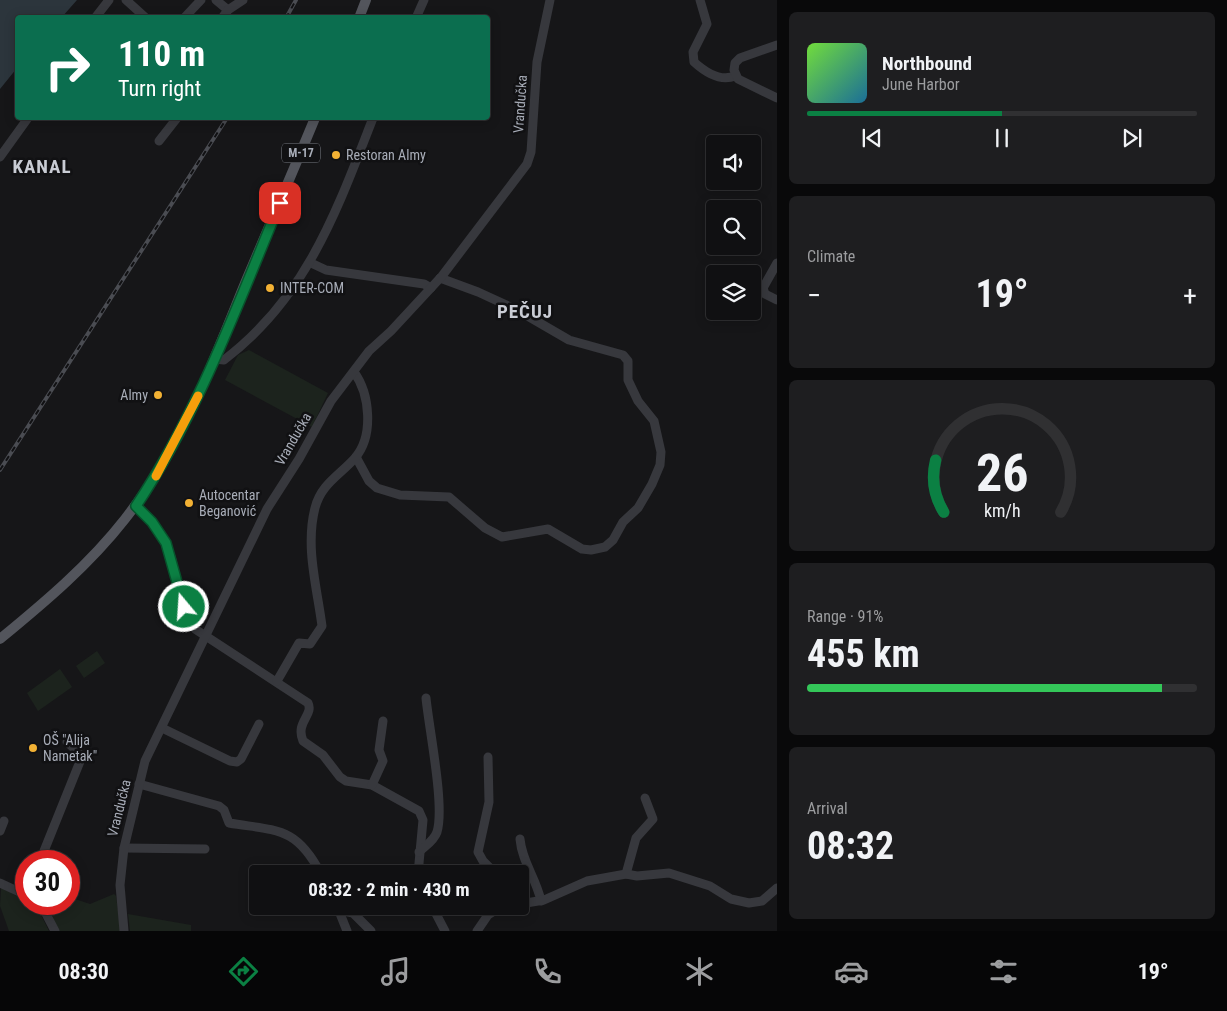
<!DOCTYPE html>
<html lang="en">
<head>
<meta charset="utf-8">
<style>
  body { margin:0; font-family:"Roboto Condensed",sans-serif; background:#1e1e20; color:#f1f3f6; height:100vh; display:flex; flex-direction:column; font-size:19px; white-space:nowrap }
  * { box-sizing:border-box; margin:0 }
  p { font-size:16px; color:#9c9d9f }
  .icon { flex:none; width:28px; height:28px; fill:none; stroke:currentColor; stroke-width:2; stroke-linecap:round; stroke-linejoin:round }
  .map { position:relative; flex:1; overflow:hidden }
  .panel { display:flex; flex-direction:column; gap:12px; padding:12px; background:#09090a; width:450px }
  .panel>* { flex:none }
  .guide { position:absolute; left:15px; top:15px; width:475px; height:105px; border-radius:5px; box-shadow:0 2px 12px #0003,0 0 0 1px #303032; background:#0b6e4f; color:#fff; overflow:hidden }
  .fabs { position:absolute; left:706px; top:135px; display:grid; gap:10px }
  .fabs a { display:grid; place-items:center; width:55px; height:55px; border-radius:5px; background:#101012; box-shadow:0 2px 12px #0003,0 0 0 1px #303032; font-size:25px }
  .speed { position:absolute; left:15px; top:850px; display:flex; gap:10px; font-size:25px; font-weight:700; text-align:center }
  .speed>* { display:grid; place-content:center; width:65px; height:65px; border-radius:50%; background:#101012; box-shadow:0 2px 12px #0003,0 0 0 1px #303032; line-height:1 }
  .speed .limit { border:8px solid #d22; background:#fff; color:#111 }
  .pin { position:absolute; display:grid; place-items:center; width:42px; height:42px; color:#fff; margin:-21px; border-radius:10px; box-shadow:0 2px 8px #0006 }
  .me { position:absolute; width:55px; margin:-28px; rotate:342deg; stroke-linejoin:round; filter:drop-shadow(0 0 4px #0008) }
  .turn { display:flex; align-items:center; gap:18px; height:105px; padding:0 20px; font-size:22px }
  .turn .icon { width:65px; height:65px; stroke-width:2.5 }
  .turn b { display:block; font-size:35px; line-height:42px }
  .big { font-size:38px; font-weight:700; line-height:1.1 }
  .panel .tile { flex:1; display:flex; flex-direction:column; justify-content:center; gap:8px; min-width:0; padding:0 18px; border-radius:8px; background:#1e1e20 }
  .panel .dial { align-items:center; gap:0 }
  .dial svg { height:130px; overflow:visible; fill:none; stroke:#303032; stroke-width:7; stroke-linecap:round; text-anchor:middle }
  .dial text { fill:#f1f3f6; stroke:none }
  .song { display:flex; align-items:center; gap:15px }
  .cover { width:60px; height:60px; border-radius:8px; background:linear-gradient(135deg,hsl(100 70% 55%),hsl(200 70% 35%)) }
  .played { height:5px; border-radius:2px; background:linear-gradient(90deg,#0b8043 50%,#303032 50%) }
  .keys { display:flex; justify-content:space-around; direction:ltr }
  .heat { display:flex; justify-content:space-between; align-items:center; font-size:28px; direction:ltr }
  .charge { height:8px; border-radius:4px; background:linear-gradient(90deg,#34c759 91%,#303032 0) }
  .trip { position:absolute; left:249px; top:865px; width:280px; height:50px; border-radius:5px; background:#101012; box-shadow:0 2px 12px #0003,0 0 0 1px #303032; font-weight:700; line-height:50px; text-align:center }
  .tabs { display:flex; height:80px; justify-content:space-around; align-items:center; background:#060607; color:#9c9d9f }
  .tabs .icon { width:35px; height:35px }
  .tabs .selected { color:#0b8043 }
  .tabs b { font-size:22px; color:#f1f3f6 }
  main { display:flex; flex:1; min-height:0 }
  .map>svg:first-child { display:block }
</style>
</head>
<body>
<main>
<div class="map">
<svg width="777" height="931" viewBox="0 0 777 931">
  <rect width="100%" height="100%" fill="#161618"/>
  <g fill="#1c231d">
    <path d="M249 350 328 393 312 427 225 380 238 355Z"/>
    <path d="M97 651 105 663 84 678 76 666Z"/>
    <path d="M60 669 72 687 38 711 27 693Z"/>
    <path d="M1 888 26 900V904L37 907 49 931H9L0 906Z"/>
    <path d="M114 894 116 896 121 931H58L51 912 56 904H69V897L90 904Z"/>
    <path d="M128 914 191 925V931H130Z"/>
  </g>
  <path fill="#2c353c" d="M0 0H77L62 17 18 18 17 68 0 89Z"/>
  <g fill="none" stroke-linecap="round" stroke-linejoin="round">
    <g stroke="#37383d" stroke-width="9">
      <path d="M126 0 146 18"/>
      <path d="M216 0 228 10"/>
      <path d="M700 0 707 24 693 52 694 62C705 72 720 82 735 76"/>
      <path d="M95 18 109 0"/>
      <path d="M184 18 201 0"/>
      <path d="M222 18 228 10 243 0"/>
      <path d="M416 18 424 0"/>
      <path d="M777 45 740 58 735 63 734 70 738 79 777 98"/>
      <path d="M159 141 177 118"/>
      <path d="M0 157 28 118"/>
      <path d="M311 263 326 270 424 284 431 288"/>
      <path d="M777 263 763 288 765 294 777 300"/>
      <path d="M214 359 224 360C307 297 337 210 373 118"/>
      <path d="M356 457 369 481 377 488 400 495 449 497 485 528 502 537 548 529 582 549 591 550 605 547 613 540 623 522 638 508 652 484 660 465 661 452 654 421 638 401 628 380V361L623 355 569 340 519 311 478 292 440 278"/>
      <path d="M136 505 152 522 166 543 172 560 180 596 195 629 308 703C314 715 295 722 303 741L323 755 340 777 346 781 372 785 419 811 423 820 418 874"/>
      <path d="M277 681 299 643 310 644 322 626C317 587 305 547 315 508 321 484 340 475 355 458 374 436 370 394 354 372"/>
      <path d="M162 728 230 761 237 762 241 759 259 724"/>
      <path d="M488 757 489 802 478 852 483 861 496 874"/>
      <path d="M139 784 219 806 224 810 229 823C277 831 296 826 321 874"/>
      <path d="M372 785 383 761 379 750 383 721"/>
      <path d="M0 831 4 821"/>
      <path d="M520 839C522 862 536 878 541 901"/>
      <path d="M124 848 205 849"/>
      <path d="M419 852C425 846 434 841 437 832 445 806 429 729 426 698"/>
      <path d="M40 861 81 759 78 752 67 742"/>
      <path d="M626 874 636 838 653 819 645 798"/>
      <path d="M0 883 26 895"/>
      <path d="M38 904 43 908 55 931"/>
      <path d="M520 904 544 900 587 881 626 874 637 876 669 873 710 886 731 899 749 903 762 901 777 888"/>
      <path d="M337 906 347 931"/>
      <path d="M432 906 445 931"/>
      <path d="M338 910 353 913 371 931"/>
      <path d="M124 931 120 885 124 848 145 761 267 509 299 459 331 401 369 351 391 331 442 276 527 164 531 152 537 62 550 0"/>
      <path d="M477 931 488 915 502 906"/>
    </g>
    <g stroke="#53555c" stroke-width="10">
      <path d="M359 18 366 0"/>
      <path d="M0 639C45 602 89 565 125 519 179 450 211 368 243 288 267 231 292 174 315 118"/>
    </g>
    <defs>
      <g id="rail">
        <path d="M286 18 296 0"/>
        <path d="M0 470 227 118"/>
      </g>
    </defs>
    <use href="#rail" stroke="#4a4c52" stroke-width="4"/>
    <use href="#rail" stroke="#111113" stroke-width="2" stroke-dasharray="5.5" stroke-linecap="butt"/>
  </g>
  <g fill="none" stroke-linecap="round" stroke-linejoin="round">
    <defs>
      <path id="route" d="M184 607 166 543 152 522 136 506C198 413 237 306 280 203"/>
    </defs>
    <use href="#route" stroke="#07532c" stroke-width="12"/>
    <use href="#route" stroke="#0b8043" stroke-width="9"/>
    <path stroke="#f59e0b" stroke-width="9" d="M156 476 198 396"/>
  </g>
  <g fill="#f2b134" stroke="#111113" stroke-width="2">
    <circle cx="336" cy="155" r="5"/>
    <circle cx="270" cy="288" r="5"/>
    <circle cx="158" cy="395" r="5"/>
    <circle cx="189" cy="503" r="5"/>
    <circle cx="33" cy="748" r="5"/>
  </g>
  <g text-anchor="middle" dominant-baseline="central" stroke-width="5" stroke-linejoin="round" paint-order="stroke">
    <rect fill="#111113" stroke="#7b7e86" stroke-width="1" x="282" y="143.5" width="38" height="19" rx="4"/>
    <g font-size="12" font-weight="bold" fill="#a8adb8">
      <text x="301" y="153">M-17</text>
    </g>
    <g font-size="14" fill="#a8adb8" stroke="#111113">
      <text transform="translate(520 104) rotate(-86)">Vrandučka</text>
      <text transform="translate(293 439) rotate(-60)">Vrandučka</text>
      <text transform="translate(119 808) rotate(-76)">Vrandučka</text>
    </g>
    <g font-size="14" fill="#a8adb8" stroke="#111113" text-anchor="start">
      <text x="346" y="155">Restoran Almy</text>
      <text x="280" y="288">INTER-COM</text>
      <text x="148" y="395" text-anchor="end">Almy</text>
      <text x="199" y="495">Autocentar<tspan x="199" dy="16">Beganović</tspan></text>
      <text x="43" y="740">OŠ "Alija<tspan x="43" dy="16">Nametak"</tspan></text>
    </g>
    <g font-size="19" font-weight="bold" letter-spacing="1" fill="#c9ccd4" stroke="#111113">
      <text x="42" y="166">KANAL</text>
      <text x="525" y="311">PEČUJ</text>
    </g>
  </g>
</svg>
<div class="fabs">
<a><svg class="icon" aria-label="sound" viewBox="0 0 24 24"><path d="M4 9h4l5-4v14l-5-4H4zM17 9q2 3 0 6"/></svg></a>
<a><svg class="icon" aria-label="search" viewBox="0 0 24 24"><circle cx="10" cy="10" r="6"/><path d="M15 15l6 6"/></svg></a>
<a><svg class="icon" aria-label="layers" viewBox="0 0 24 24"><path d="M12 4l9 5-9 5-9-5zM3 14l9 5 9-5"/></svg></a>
</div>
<div class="speed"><div class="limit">30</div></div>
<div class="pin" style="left:280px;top:203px;background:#d93025"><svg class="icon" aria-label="arrive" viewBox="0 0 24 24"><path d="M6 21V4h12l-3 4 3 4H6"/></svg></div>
<svg class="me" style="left:184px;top:607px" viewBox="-20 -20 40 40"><circle r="17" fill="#0b8043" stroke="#fff" stroke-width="3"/><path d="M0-11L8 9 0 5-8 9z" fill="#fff"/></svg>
<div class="trip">08:32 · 2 min · 430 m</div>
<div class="guide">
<div class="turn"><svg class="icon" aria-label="right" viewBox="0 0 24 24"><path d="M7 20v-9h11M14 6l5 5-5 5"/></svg><div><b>110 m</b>Turn right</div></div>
</div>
</div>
<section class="panel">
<div class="tile">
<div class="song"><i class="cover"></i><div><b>Northbound</b><p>June Harbor</p></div></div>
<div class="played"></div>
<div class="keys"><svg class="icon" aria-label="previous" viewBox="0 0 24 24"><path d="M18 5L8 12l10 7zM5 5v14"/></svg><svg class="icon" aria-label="pause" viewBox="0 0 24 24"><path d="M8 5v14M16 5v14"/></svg><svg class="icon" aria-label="next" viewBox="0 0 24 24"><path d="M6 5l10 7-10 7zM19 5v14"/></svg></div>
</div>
<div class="tile"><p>Climate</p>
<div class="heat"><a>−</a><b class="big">19°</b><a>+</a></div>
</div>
<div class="tile dial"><svg viewBox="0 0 100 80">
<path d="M14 69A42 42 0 1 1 86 69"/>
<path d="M14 69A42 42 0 0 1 9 37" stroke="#0b8043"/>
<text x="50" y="56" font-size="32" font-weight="700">26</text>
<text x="50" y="72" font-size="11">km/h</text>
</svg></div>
<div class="tile"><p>Range · 91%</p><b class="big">455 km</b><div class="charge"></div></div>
<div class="tile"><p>Arrival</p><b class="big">08:32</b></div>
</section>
</main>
<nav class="tabs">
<b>08:30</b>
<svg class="icon selected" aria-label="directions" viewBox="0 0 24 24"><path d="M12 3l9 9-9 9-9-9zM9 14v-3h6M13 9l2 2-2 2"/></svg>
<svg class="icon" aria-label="music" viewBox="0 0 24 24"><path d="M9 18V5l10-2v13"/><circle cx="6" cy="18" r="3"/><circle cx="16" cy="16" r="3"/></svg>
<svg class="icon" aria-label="phone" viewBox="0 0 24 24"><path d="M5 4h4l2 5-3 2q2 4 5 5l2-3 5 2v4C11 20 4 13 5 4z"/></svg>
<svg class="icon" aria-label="climate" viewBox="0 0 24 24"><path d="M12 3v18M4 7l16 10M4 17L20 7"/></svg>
<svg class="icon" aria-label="car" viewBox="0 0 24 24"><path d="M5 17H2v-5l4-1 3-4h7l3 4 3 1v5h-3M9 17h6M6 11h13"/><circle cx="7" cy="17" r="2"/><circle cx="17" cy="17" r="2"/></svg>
<svg class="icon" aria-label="filters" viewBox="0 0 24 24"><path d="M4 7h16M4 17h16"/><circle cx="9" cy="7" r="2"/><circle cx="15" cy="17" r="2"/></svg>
<b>19°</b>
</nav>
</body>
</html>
